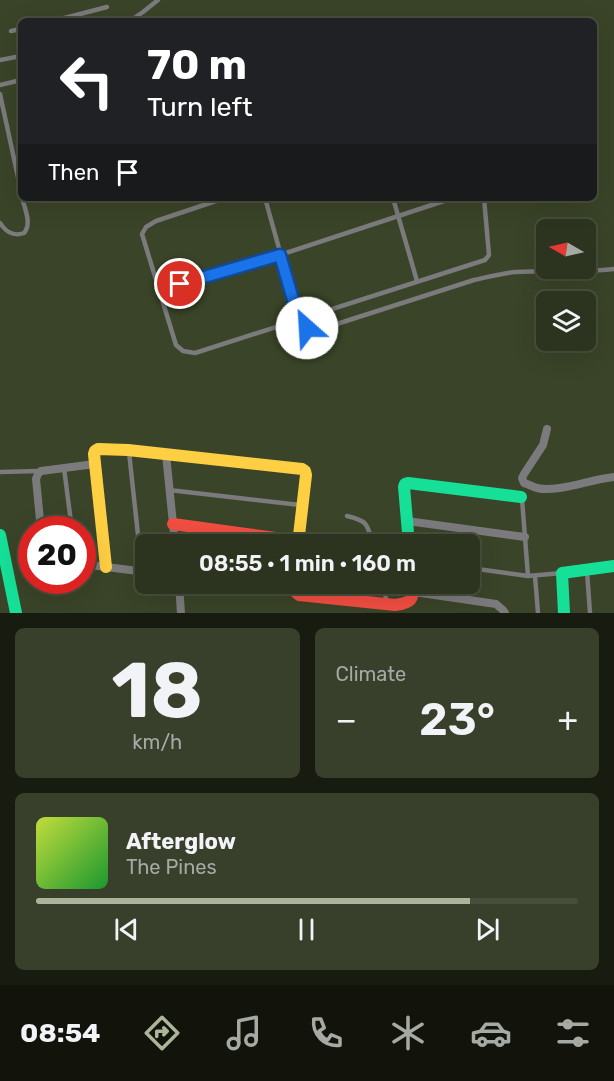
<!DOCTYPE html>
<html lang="en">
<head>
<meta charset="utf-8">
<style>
  body { margin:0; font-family:Rubik,sans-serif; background:#383f2b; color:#f1f3f6; height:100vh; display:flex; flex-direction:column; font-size:22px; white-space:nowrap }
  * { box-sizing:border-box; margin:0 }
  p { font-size:20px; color:#a6aaa4 }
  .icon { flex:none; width:33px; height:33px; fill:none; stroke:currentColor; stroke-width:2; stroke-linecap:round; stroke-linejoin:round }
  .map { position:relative; height:613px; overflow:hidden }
  .side { display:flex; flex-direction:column; gap:15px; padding:15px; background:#181c10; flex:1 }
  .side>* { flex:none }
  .top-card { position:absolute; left:18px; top:18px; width:579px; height:183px; border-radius:9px; box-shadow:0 6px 24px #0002,0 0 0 2px #484e3c; background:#202124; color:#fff; overflow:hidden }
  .needle { width:39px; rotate:279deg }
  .controls { position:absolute; left:536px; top:219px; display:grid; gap:12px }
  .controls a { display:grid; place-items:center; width:60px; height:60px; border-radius:9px; background:#2c331e; box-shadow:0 6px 24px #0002,0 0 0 2px #484e3c; font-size:30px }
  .speed { position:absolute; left:18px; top:516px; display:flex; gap:12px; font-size:30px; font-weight:700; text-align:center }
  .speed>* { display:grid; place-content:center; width:78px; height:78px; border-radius:50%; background:#2c331e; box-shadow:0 6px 24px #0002,0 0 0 2px #484e3c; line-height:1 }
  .speed .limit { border:9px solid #d22; background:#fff; color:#111 }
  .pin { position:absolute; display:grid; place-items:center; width:51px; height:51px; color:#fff; margin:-26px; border:3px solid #fff; border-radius:50%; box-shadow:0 2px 6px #0007 }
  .me { position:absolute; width:66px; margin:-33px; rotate:334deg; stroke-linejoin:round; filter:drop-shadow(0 0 4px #0008) }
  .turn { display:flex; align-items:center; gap:21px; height:126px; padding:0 30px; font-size:27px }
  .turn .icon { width:78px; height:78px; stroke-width:2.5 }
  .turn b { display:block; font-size:42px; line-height:51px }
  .then { display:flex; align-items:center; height:57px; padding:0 30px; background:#0003; gap:12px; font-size:22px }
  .big { font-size:45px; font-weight:600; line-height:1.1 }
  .side .tile { flex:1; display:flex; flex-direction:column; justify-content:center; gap:9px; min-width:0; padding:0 21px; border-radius:9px; background:#383f2b }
  .side .dial { align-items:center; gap:0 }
  .dial b { font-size:78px; line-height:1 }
  .song { display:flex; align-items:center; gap:18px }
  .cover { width:72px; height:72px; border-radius:9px; background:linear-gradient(135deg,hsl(70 70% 55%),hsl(130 70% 35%)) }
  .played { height:6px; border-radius:3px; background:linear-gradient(90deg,#aab599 80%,#484e3c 80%) }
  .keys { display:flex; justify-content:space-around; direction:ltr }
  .heat { display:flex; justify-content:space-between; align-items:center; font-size:33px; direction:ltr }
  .side .tiles { flex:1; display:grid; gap:15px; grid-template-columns:1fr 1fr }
  .tile:last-child { grid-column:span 2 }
  .trip { position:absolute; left:135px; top:534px; width:345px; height:60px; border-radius:9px; background:#2c331e; box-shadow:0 6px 24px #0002,0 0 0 2px #484e3c; font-weight:600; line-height:60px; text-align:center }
  .dock { display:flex; height:96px; justify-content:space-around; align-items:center; background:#12140c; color:#a6aaa4 }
  .dock .icon { width:42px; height:42px }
  .dock .selected { color:#aab599 }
  .dock b { font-size:27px; color:#f1f3f6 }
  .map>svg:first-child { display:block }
</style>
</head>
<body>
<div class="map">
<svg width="614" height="613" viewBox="0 0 614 613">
  <rect width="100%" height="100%" fill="#3a4428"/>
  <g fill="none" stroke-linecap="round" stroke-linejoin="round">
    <g stroke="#7b7a7c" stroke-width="4.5">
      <path d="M53 21 107 7"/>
      <path d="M130 21 143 12 158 0"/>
      <path d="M11 31 21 29"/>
      <path d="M0 60 21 56"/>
      <path d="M18 81 21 93"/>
      <path d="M0 85 21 80"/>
      <path d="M0 94 21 191"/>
      <path d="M225 198 156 221 146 227 142 234 176 345 183 351 195 353 485 260 489 255 484 198"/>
      <path d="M265 198 299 320 307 328 318 330 474 280C488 277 502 273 516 272 549 270 581 273 614 269"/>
      <path d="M393 198 417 281"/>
      <path d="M0 223C6 232 13 237 24 233 32 224 25 209 22 198"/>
      <path d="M160 289 280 255 453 198"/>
      <path d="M129 452 142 572"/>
      <path d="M64 468 72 530"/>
      <path d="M0 472 39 471"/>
      <path d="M169 490 300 505"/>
      <path d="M522 499 528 576 562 573"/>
      <path d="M347 516C368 521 367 524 373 544"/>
      <path d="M470 568 528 576"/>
      <path d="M587 571 590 613"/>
      <path d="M535 576 538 613"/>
      <path d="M382 584 387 602"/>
    </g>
    <g stroke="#7b7a7c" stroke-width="8">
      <path d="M547 429 543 445 524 474 522 478 524 483C528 484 533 487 537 488 558 493 591 479 614 477"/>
      <path d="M166 454 175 544"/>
      <path d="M407 521 525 537"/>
      <path d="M41 530 36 479 38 474 41 471 95 464"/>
      <path d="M82 564 146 572"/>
      <path d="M179 584 181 613"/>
      <path d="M414 592 496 604 503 610 505 613"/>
    </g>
    <g stroke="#16e098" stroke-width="12">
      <path d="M0 535 16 613"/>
      <path d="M409 544 404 487 405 484 408 483 521 497"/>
      <path d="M564 613 562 573 614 566"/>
    </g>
    <path stroke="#ffcf43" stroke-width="12" d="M106 567 94 454 95 451 98 449 128 450 302 469 305 471 306 475 298 544"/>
    <g stroke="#f24e42" stroke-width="12">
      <path d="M173 524 298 541"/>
      <path d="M292 584V589L299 595 395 605C411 603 414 600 413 584"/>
    </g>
  </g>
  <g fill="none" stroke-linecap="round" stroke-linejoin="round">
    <defs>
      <path id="route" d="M180 284 280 255 299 320 307 328"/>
    </defs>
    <use href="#route" stroke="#114b97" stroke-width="15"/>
    <use href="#route" stroke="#1a73e8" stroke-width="10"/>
  </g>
</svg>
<div class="controls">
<a><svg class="needle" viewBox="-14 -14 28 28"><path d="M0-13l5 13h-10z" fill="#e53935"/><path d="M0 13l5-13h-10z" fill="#a6aaa4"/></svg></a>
<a><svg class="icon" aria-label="layers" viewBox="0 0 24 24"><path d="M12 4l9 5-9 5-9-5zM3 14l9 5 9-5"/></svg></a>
</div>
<div class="speed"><div class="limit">20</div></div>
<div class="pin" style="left:180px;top:284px;background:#d93025"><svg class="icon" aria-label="arrive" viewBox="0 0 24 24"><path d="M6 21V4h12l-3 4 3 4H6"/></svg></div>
<svg class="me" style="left:307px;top:328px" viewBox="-20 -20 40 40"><circle r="19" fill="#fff"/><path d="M0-13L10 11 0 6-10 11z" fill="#1a73e8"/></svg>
<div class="trip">08:55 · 1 min · 160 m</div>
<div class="top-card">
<div class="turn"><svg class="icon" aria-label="left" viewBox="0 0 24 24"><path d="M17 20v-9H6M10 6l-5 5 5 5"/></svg><div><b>70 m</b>Turn left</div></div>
<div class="then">Then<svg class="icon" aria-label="arrive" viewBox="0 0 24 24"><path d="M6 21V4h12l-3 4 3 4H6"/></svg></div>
</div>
</div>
<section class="side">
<div class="tiles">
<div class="tile dial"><b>18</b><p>km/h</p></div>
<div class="tile"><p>Climate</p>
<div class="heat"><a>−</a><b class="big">23°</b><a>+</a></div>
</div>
<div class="tile">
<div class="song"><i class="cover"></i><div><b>Afterglow</b><p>The Pines</p></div></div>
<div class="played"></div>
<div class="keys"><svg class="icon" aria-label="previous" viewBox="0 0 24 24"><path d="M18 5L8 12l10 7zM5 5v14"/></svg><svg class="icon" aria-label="pause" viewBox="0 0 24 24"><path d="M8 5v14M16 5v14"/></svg><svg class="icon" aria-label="next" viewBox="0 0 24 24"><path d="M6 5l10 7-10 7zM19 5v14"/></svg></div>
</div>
</div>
</section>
<nav class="dock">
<b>08:54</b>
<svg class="icon selected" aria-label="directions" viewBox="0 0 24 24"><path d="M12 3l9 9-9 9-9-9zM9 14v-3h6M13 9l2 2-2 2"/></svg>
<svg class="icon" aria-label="music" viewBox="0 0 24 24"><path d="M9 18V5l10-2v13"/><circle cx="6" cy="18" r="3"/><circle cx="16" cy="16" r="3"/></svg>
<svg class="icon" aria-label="phone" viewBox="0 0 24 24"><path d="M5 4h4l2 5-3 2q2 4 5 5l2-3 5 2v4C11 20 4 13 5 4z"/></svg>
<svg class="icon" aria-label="climate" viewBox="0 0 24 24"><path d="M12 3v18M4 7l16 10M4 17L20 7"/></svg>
<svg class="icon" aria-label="car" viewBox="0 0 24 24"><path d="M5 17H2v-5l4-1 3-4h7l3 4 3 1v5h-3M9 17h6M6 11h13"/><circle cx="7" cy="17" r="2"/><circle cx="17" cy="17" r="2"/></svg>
<svg class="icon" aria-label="filters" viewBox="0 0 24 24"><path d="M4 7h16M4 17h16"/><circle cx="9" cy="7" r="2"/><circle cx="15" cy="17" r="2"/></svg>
</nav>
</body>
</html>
